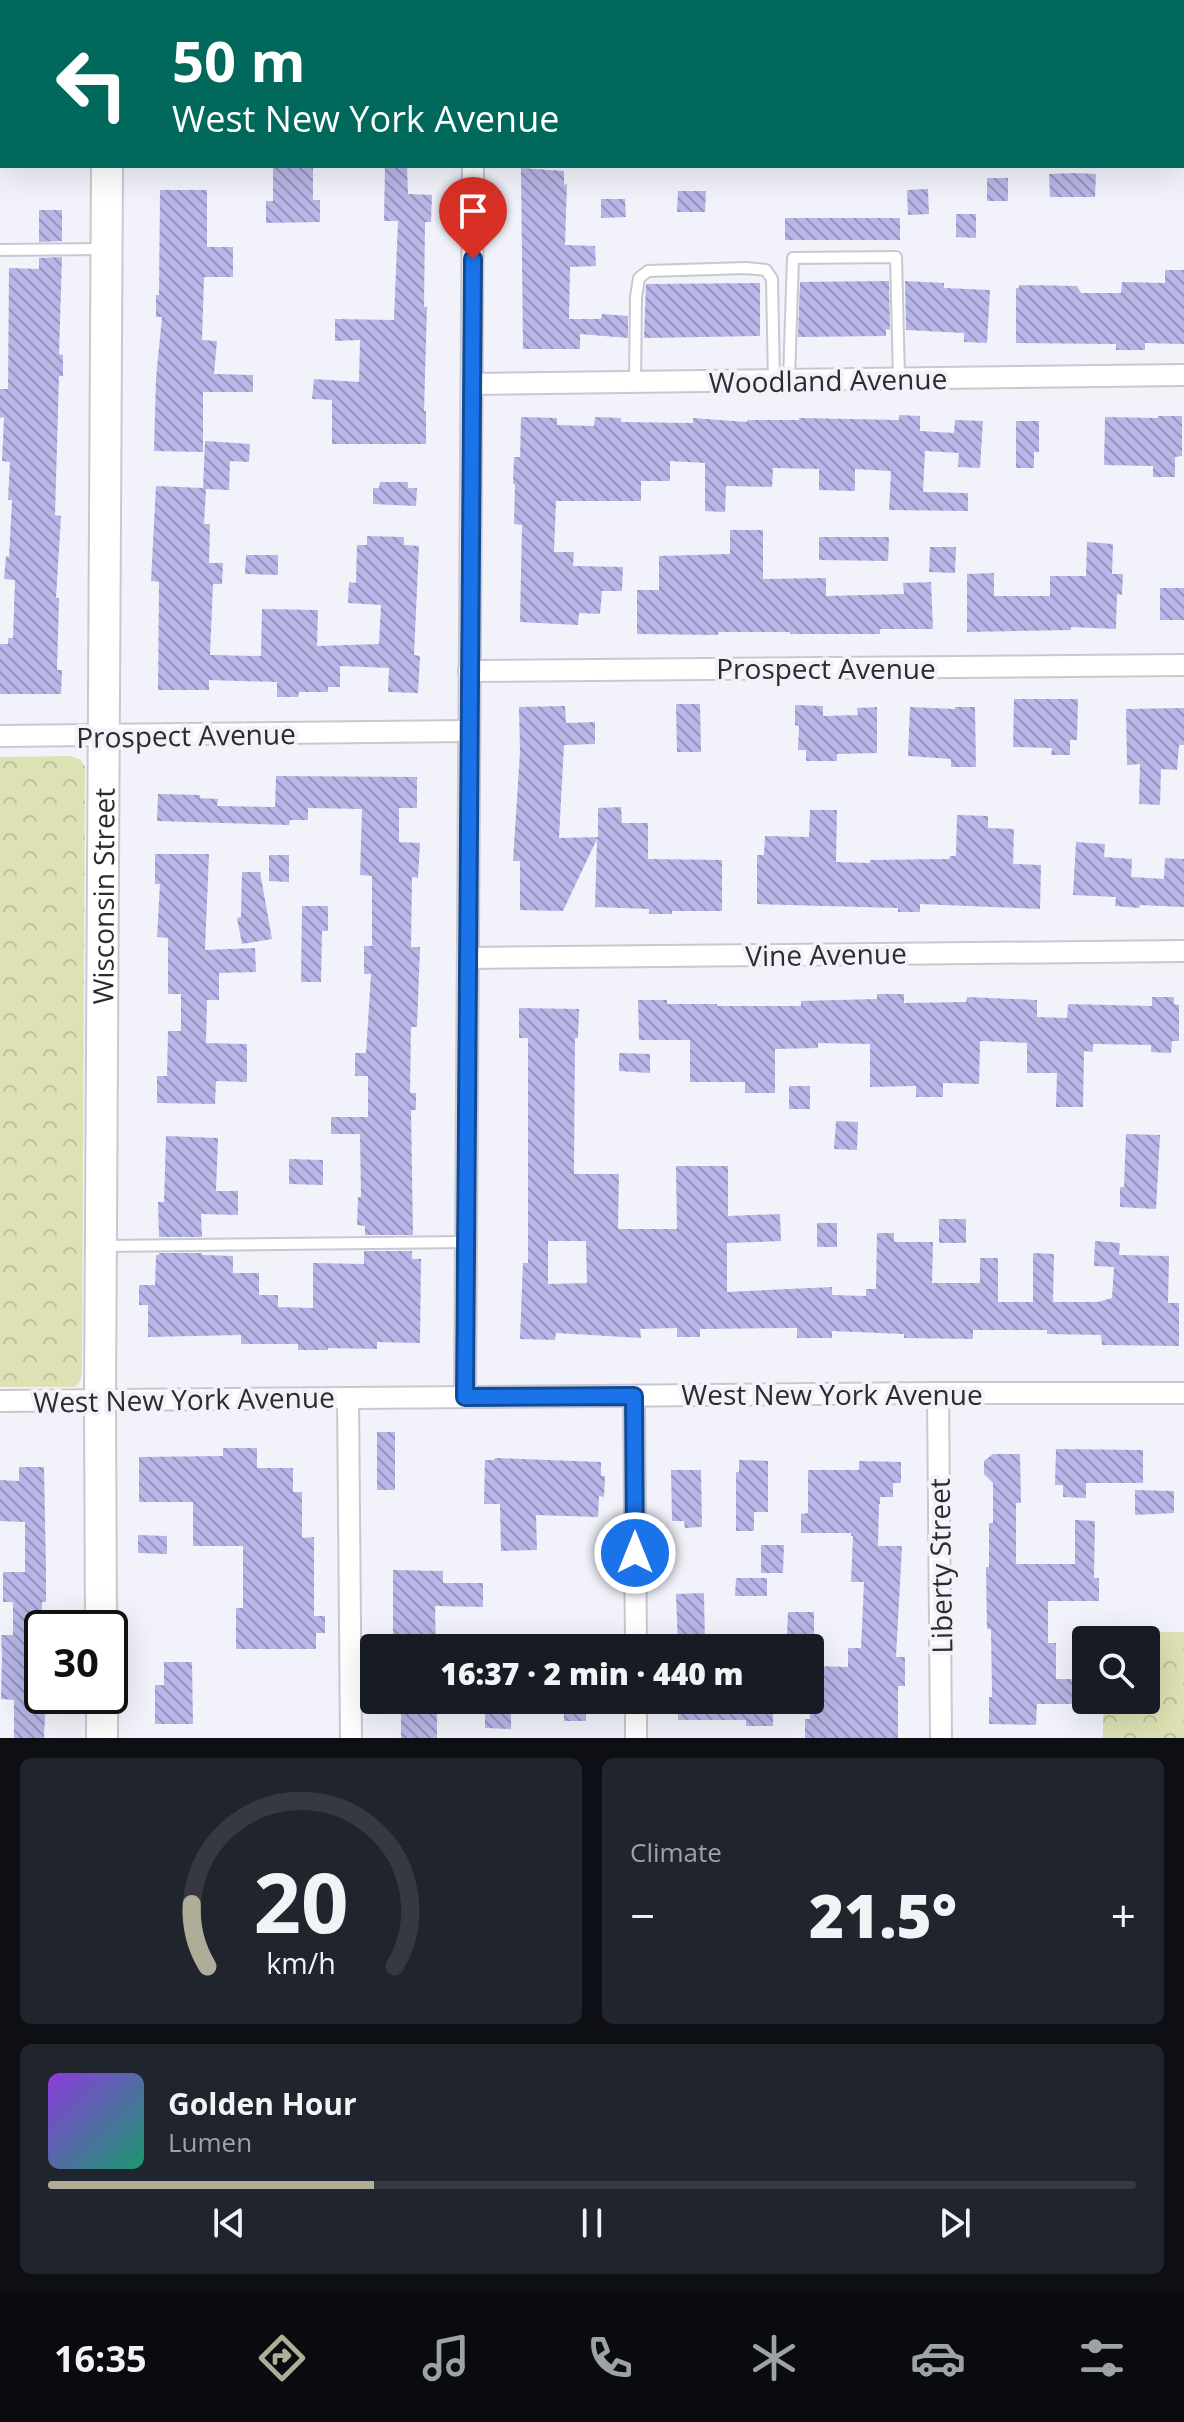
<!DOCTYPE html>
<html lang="en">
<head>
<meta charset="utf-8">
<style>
  body { margin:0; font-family:"Open Sans",sans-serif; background:#20242c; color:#f1f3f6; height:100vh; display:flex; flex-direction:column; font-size:30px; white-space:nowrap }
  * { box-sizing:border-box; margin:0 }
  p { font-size:26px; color:#9ea1a6 }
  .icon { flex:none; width:44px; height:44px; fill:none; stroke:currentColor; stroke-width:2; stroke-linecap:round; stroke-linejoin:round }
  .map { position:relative; height:1738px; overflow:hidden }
  .details { display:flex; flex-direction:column; gap:20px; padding:20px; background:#0d0f14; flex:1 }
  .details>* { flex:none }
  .hud { position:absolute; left:0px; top:0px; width:1184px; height:168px; box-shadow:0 8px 32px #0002; background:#00695c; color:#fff; overflow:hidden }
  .tools { position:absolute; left:1072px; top:1626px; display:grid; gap:16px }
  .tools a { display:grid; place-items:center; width:88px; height:88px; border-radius:8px; background:#171b24; box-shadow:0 8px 32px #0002; font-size:40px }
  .speed { position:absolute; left:24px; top:1610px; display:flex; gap:16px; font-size:40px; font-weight:700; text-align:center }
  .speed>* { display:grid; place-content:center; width:104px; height:104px; border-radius:50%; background:#171b24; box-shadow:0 8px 32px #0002; line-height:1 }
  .speed .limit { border:4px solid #111; border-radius:12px; background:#fff; color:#111 }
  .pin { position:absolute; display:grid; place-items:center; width:68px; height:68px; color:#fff; margin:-82px -34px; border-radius:50% 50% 50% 0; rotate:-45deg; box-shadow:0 0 8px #0007 }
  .pin .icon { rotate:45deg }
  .me { position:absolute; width:88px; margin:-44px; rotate:0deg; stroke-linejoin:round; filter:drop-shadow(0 0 6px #0008) }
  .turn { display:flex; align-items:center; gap:28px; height:168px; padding:0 40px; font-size:36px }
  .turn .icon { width:104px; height:104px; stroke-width:2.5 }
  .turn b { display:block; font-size:56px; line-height:68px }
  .big { font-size:60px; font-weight:800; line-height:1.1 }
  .details .card { flex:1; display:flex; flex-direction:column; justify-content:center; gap:12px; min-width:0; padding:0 28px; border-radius:12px; background:#20242c }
  .details .dial { align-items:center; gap:0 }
  .dial svg { height:208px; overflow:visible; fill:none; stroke:#363941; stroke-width:7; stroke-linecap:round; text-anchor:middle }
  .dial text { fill:#f1f3f6; stroke:none }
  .song { display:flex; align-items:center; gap:24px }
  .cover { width:96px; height:96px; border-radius:12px; background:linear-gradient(135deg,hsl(270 70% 55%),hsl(160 70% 35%)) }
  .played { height:8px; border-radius:4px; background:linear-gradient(90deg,#afad97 30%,#363941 30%) }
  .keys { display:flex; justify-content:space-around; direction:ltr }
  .heat { display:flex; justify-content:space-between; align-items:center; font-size:44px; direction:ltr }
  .details .tiles { flex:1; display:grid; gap:20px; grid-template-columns:1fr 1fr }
  .card:last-child { grid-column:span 2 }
  .trip { position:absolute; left:360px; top:1634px; width:464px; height:80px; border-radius:8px; background:#171b24; box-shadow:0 8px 32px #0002; font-weight:800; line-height:80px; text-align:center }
  .dock { display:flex; height:128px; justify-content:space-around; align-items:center; background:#090b0e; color:#9ea1a6 }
  .dock .icon { width:56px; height:56px }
  .dock .current { color:#afad97 }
  .dock b { font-size:36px; color:#f1f3f6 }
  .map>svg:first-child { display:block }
</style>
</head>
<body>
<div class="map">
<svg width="1184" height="1738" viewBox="0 0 1184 1738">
  <defs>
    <pattern id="park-crowns" width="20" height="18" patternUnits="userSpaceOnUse" patternTransform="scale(2)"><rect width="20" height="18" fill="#dde1b3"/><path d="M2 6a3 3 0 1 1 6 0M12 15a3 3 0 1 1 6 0" fill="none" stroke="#bec19a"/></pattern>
    <pattern id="building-back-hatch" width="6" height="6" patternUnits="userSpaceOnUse" patternTransform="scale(2)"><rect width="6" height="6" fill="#b7b6e7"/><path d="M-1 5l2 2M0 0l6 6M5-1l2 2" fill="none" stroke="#9594bc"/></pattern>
  </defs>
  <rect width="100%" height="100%" fill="#f2f2fb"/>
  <g fill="url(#park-crowns)">
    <path d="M71 756 81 760 85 767 82 1372 80 1382 75 1387H0V757Z"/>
    <path d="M1103 1632H1184V1738H1103V1700H1146V1640H1103Z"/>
  </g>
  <g fill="url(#building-back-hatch)" fill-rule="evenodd">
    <path d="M273 166H313V200H320V222L266 223V201H273Z"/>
    <path d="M385 166H407L408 194 432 195 431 222H425L424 307H427L424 411H426V444H332V400L312 399 314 379 359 382 360 340 335 341V319L394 320 398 221H384Z"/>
    <path d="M521 168 564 171V185L567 184 565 245 595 246 596 266 570 267 569 319H601L602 314 628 316V338L580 334V349H523Z"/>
    <path d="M1073 173 1096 174 1095 197H1050L1049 174Z"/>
    <rect x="987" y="178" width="21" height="23"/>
    <path d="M928 189 929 214 908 215 907 190Z"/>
    <path d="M160 190H207V247H233V277H204L202 340 217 341 214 374 253 375V392H203V452L154 451 156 378 162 317H156V295H159Z"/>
    <path d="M678 191H706L705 212H677Z"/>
    <path d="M601 199H625L626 217 601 218Z"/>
    <path d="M39 210H62V241L39 242Z"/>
    <path d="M956 214H976V238L956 237Z"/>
    <rect x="785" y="218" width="115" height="22"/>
    <path d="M62 257 59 354 63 355V376H59L55 515 61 516 56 598H59L57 670H62L61 694H0V644H8V638H13L15 580 4 579 6 556 9 557 12 500H8L10 462 2 461 4 417 0 418V389H8L9 268 39 269V258Z"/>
    <path d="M1165 270H1184V344L1145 343V350H1116V344L1016 343V288H1019V285L1077 286 1081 293H1121L1122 282 1165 283Z"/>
    <path d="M889 281 890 330 886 329V336L798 337 800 282Z"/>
    <path d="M905 281 944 283V288L990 290 987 343 964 342V333L906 330Z"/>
    <path d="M760 283V336L644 338 646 284Z"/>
    <path d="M899 415 920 416V431L954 433 955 420 983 421 980 468 958 467 959 453 925 451 923 492 968 493V511L889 510 891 471 855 469V491L819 490V469L773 468 772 487 726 486 725 512 705 511V463L670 461V481H641V501H556L554 552H574L573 566 623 567 622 591H602L600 614 579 613 578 625 520 622 522 525 514 524 515 484H513L514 457H520L521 417 557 418V425L594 426 595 417 621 418V422L693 423V418L747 422V420H799V418L899 420Z"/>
    <path d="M1158 416H1182V456L1175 457V477H1153V466L1104 465 1105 417 1158 418Z"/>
    <path d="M1016 421H1039V452H1034V468H1016Z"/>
    <path d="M205 441 250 444 249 462 230 461 229 490 206 489 204 524H210L209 563H223L222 584H213L210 655 261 656 262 609 318 610 317 646 379 644 381 605 348 603 349 582 356 583 357 545H367V536L404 537V545L419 546 414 655 420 656 418 693 388 692 389 668 340 666V687H328V692H299L298 697H277V682L209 680V690H158L159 582 151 581 156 486 203 488Z"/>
    <path d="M380 482H408V488H417L416 506 373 504V488H379Z"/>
    <path d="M730 530H763V579L826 578V596L904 594 903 583 931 582 933 629H880V634H790V632H718V635L637 634V590H659V556L730 554Z"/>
    <path d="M819 537H889L888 561 819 560Z"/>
    <path d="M1087 542 1113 544 1112 574H1123L1122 595 1117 594 1116 629 1071 627V630L967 632V574L994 573V596H1050V576H1086Z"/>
    <path d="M930 547H956L955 573 929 572Z"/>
    <path d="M246 555H278V575L245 574Z"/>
    <rect x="1160" y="588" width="24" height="32"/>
    <path d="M1014 699H1078L1077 740H1070V755H1051L1052 748 1013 747Z"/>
    <path d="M676 704H700L701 752H677Z"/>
    <path d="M795 705 823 706V716L858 715 857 708 877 707V753L837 754V761H806V750H798L799 726 795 725Z"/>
    <path d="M565 706 566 723 595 722V744L564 745 559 838 598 837V808L621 807 622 823H648V859L722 860V911H672V914H649V909L595 907 597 839 563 911 520 910V861H513L520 752 519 707Z"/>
    <path d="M910 707 955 709V707H975L976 767H951V759L908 756Z"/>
    <path d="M1184 708V745H1179L1177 770 1161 769 1160 805 1139 804 1140 764 1127 765 1126 709Z"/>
    <path d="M276 776 417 777V808H399V842L420 843 418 878 412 877 411 947H420L417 1027H411L410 1093H416V1110H411L413 1235H365V1226L357 1225 358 1197H361L360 1134H331V1117H368V1076H355V1053H366L371 974H364V946H372V876L360 875 362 809 308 808V820H290L289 825 157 821 158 794 200 795V798L218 799 217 806 275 807Z"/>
    <path d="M810 810H837L836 862 870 863V860L949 859 950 856H956L957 815 988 816V828L1014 829 1013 864 1041 865 1040 909 920 904V912H898V908L757 904V855H764L765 836 809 837Z"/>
    <path d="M1076 842 1105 844 1104 857 1132 859 1131 877 1164 879 1165 858 1184 859V907L1140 905 1139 908 1115 906 1116 897 1073 895Z"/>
    <path d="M155 854H209L205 950 255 948 256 972 219 973V1000H207L206 1043 247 1044V1082L216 1081 215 1104 157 1103V1076H167L168 1031H181V994H168V938L157 937 160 884H155Z"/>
    <path d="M269 855H289V882L269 881Z"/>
    <path d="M242 872H260L272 939 242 944 237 918 241 917Z"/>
    <path d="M302 906H328V931H322L321 982H301Z"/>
    <path d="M877 994H904V1003L966 1002 967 997 1037 1000V1017L1067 1018 1068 1004 1152 1006V997H1174V1004L1179 1005V1041H1172L1171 1053 1151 1052V1045L1093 1044V1052L1084 1051 1083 1107H1056L1057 1073H1027V1043L980 1041 979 1084 943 1083V1097H916V1086L870 1087V1044L818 1043V1048L775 1049V1093H745V1082H690V1040H639L638 1000H667V1004H717V1006H801V1001L877 999Z"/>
    <path d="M519 1008 579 1009 578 1038H575L574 1174H619L618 1229H677L676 1166H728V1216L780 1214 781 1241 727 1243V1292L832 1287V1295L866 1296V1289H876L877 1233H894V1242H933L932 1283H980V1258H998V1302H1033V1253L1054 1254 1053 1302H1098L1112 1298 1114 1267 1094 1266 1095 1241 1120 1243 1119 1255 1169 1256 1168 1303H1179V1346L1102 1345 1101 1335 1047 1334V1330H973V1339L904 1338V1334L832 1331V1338H797V1328L700 1329V1337H677V1328L640 1329 641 1338 556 1333 555 1340 520 1339 523 1263H528V1038H519ZM548 1241H586L587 1283 548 1284Z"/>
    <path d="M619 1053 650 1054V1073L619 1071Z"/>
    <rect x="789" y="1086" width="21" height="23"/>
    <path d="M836 1121 858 1122 857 1150 834 1149Z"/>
    <path d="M1126 1134 1160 1135 1156 1209 1120 1207V1187H1124Z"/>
    <path d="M166 1136 218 1138 216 1191H238V1215L201 1214 202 1237H159L158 1202H164Z"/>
    <path d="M289 1159 323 1160V1185L289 1184Z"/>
    <rect x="939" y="1219" width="27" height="24"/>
    <rect x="817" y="1223" width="20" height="24"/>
    <path d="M364 1251H412V1259H421L420 1343 377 1342V1349L328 1348V1350H298V1344H241V1335L148 1337V1305H139V1285H155L156 1255H159V1253H202V1255L233 1256V1273H259V1295H278V1307L313 1308V1263L364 1264Z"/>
    <rect x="377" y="1432" width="18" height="58"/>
    <path d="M223 1448H257V1468H293V1492H302V1538L314 1537V1616H325V1633H316V1649H236V1608H243V1546H193V1502H139V1457L223 1456Z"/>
    <path d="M1056 1449 1143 1450V1483H1086V1498L1063 1497V1485H1055Z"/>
    <path d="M993 1454H1020L1021 1503H1016V1564H1075V1520L1095 1521 1094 1578H1099V1601H1048V1643H1056V1679H1086V1704H1037L1036 1725 989 1724V1697H992L991 1629H987L986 1567H989V1523H993V1483L984 1474V1461Z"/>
    <path d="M495 1458 601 1462V1476H605L604 1497 599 1496 598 1517 536 1515 537 1550 501 1551 500 1504H484L485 1460H494Z"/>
    <path d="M739 1460 768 1461V1512H754V1531H736V1472H739Z"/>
    <path d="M859 1461 901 1462V1483H893V1497H880V1504H879L878 1546H902L896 1657H905V1686H898V1738H805V1719H810V1666L848 1667V1648H861L864 1582H851L853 1536H851V1533H801V1514L808 1513V1470H859Z"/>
    <path d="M19 1467H44L46 1572V1602H42V1696H46L44 1738H14V1700L1 1699 2 1656 1 1635H13V1602H3V1572H25V1522L0 1521V1480L19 1481Z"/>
    <path d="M671 1470H701L702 1527 685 1528 684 1521H672Z"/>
    <path d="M1135 1490 1174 1491V1513L1135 1515Z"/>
    <path d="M138 1535 167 1536V1554L138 1553Z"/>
    <path d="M761 1545H784L783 1573H761Z"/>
    <path d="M393 1570 443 1571V1583H483V1607L435 1606 436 1648H393Z"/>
    <path d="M736 1578H767V1596H735Z"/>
    <path d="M704 1593 705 1648H678L676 1594Z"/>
    <path d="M788 1612H814V1636H787Z"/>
    <path d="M164 1662H192L193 1724H155V1685H164Z"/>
    <rect x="401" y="1700" width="36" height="38"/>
    <rect x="564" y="1700" width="22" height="21"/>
    <path d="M678 1700H773V1726H746V1720H678Z"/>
    <path d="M485 1705H511V1729L485 1728Z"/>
  </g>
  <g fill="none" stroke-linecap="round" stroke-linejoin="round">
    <defs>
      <g id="lane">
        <path d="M0 250 102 249"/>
        <path d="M789 379 793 258 896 257 899 378"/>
        <path d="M635 382 636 297 639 278 648 271 746 268 766 270 772 279 774 380"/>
        <path d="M104 1246 466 1242"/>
      </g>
      <g id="street">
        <path d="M474 2V0"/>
        <path d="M766 2V0"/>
        <path d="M1182 39H1184"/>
        <path d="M0 74H2"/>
        <path d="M472 384 1184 375"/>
        <path d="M469 671 1184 665"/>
        <path d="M0 736 468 731"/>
        <path d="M468 958 1184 951"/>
        <path d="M938 1393 941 1738"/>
        <path d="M634 1396 636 1648"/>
        <path d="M465 1397 473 166"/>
        <path d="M348 1398 351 1738"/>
        <path d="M0 1401 938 1393H1184"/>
        <path d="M636 1700V1738"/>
      </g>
      <g id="secondary">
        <path d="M107 2V0"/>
        <path id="s1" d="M101 1628 100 1400 107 166"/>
        <path d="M102 1696V1738"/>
      </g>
    </defs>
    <use href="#lane" stroke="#c8c8d1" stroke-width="14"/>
    <use href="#street" stroke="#c8c8d1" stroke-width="24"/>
    <use href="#secondary" stroke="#c8c8d1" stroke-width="34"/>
    <use href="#lane" stroke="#fff" stroke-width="10"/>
    <use href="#street" stroke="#fff" stroke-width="20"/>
    <use href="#secondary" stroke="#fff" stroke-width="30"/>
  </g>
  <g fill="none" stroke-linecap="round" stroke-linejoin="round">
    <defs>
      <path id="route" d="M473 259 465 1397 634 1396 635 1553"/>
    </defs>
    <use href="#route" stroke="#114b97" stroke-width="20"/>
    <use href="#route" stroke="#1a73e8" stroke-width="14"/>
  </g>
  <g text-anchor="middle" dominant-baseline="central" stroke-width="8" stroke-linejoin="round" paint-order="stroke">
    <g font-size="28" fill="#2c2c2f" stroke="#f2f2fb">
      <text transform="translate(828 380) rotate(-1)">Woodland Avenue</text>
      <text x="826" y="668">Prospect Avenue</text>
      <text transform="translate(186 735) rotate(-1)">Prospect Avenue</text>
      <text stroke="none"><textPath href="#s1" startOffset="732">Wisconsin Street</textPath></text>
      <text transform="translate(826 954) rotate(-1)">Vine Avenue</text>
      <text x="832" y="1394">West New York Avenue</text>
      <text transform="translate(184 1399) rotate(-1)">West New York Avenue</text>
      <text transform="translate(940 1566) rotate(-91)">Liberty Street</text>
    </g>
  </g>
</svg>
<div class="tools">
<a><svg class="icon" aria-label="search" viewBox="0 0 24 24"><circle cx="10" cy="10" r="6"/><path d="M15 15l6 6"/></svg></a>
</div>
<div class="speed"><div class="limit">30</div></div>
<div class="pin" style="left:473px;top:259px;background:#d93025"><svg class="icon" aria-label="arrive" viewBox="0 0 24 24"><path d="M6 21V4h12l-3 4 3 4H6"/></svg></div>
<svg class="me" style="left:635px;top:1553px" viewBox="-20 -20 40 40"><circle r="17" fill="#1a73e8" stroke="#fff" stroke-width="3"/><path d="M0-11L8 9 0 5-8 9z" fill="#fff"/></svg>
<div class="trip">16:37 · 2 min · 440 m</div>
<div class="hud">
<div class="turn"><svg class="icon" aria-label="left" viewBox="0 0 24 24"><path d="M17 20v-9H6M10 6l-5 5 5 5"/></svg><div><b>50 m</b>West New York Avenue</div></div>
</div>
</div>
<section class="details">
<div class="tiles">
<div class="card dial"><svg viewBox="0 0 100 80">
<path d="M14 69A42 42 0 1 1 86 69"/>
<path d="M14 69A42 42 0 0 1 8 45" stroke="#afad97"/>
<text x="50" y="56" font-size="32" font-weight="700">20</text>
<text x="50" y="72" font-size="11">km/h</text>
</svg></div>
<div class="card"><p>Climate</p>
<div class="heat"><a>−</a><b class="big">21.5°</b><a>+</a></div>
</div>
<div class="card">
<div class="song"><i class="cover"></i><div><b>Golden Hour</b><p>Lumen</p></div></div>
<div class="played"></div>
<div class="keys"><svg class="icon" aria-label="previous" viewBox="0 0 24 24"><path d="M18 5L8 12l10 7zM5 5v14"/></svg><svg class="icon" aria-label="pause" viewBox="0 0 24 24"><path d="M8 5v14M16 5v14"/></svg><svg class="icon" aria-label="next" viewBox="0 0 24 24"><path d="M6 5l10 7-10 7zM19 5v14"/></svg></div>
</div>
</div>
</section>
<nav class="dock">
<b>16:35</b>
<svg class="icon current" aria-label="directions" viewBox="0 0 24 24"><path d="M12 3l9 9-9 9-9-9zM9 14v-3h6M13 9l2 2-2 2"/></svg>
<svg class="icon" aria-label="music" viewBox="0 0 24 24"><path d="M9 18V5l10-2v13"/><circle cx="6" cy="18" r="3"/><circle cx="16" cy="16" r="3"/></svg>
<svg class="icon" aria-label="phone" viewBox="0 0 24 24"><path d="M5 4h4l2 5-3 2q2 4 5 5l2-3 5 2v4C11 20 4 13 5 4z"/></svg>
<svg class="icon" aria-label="climate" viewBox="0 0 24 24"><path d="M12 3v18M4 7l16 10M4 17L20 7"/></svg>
<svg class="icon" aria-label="car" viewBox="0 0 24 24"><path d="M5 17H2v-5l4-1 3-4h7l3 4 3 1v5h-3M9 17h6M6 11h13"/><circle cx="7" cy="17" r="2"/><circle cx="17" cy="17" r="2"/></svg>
<svg class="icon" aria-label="filters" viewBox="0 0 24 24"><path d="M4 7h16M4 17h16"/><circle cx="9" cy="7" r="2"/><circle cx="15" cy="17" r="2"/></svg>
</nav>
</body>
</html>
